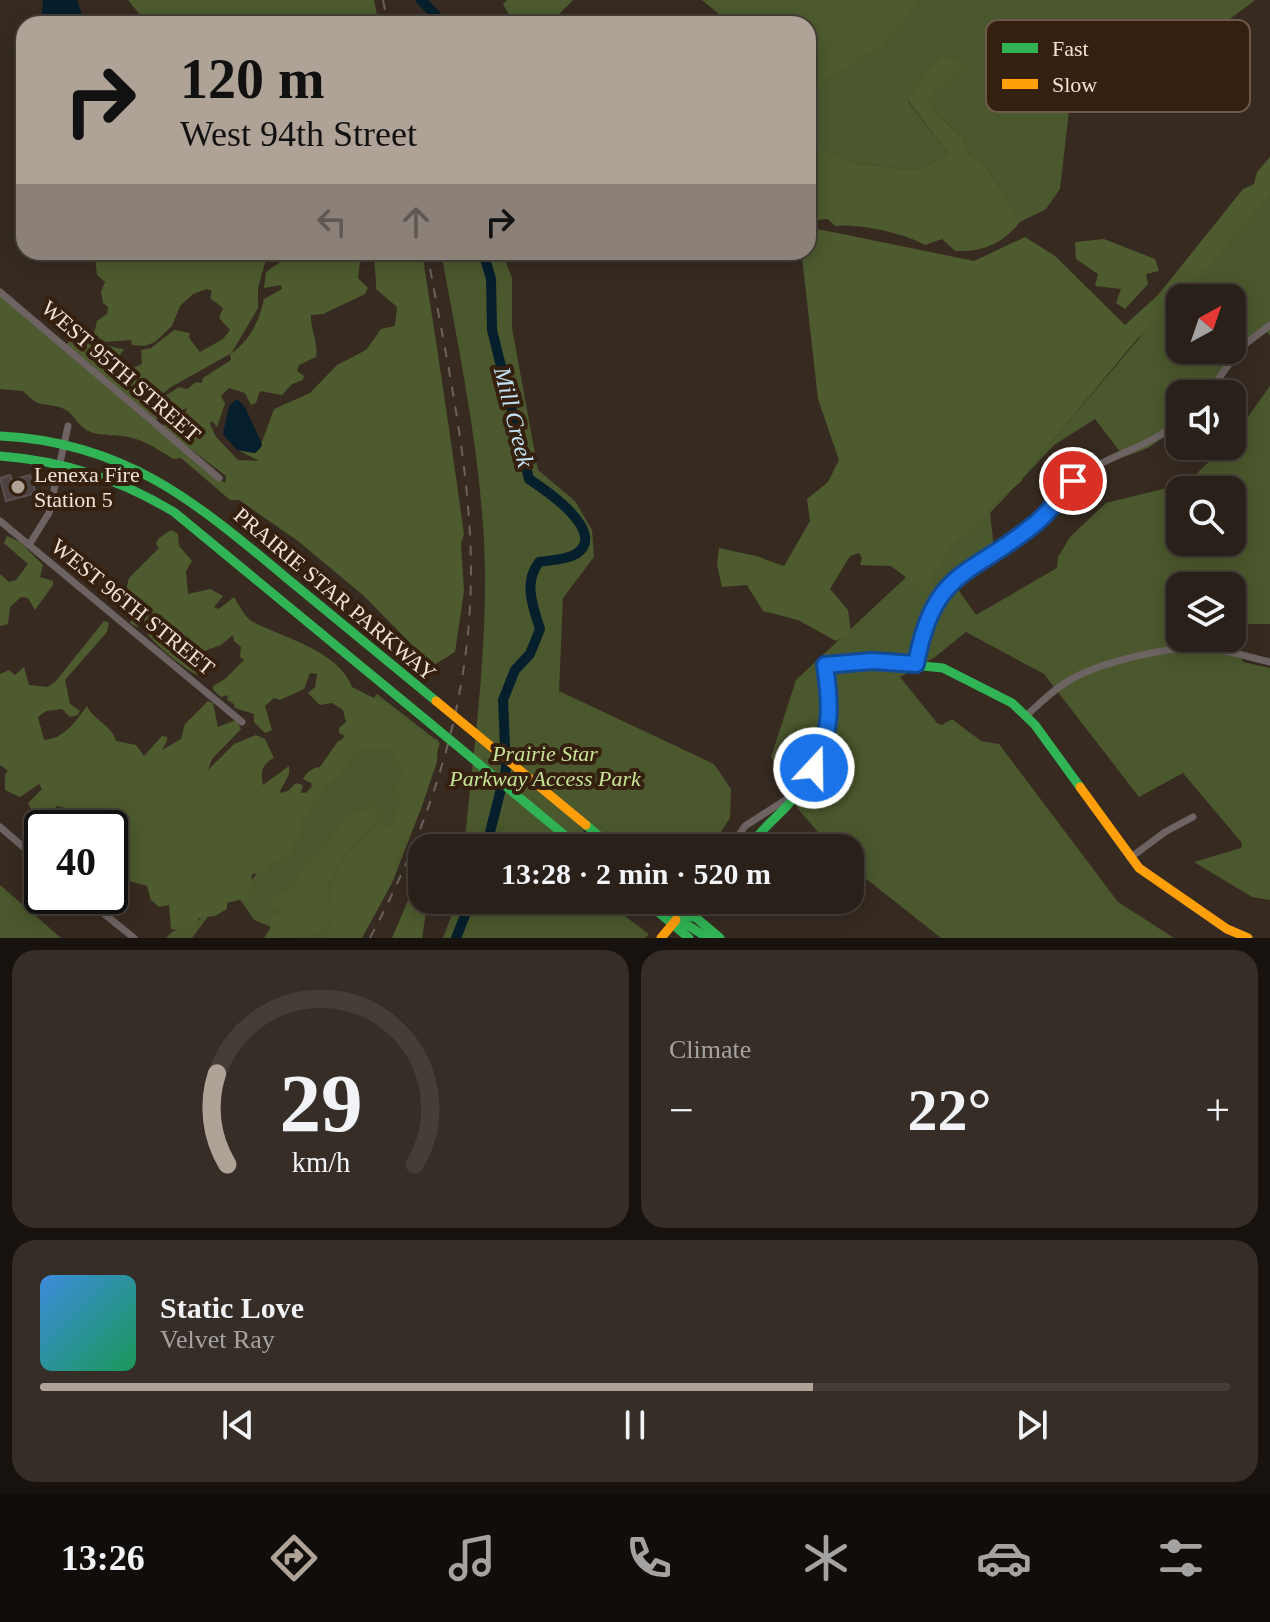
<!DOCTYPE html>
<html lang="en">
<head>
<meta charset="utf-8">
<style>
  body { margin:0; font-family:"Times New Roman",serif; background:#352d26; color:#f1f3f6; height:100vh; display:flex; flex-direction:column; font-size:30px; white-space:nowrap }
  * { box-sizing:border-box; margin:0 }
  p { font-size:26px; color:#a5a3a2 }
  .icon { flex:none; width:44px; height:44px; fill:none; stroke:currentColor; stroke-width:2; stroke-linecap:round; stroke-linejoin:round }
  .map { position:relative; height:938px; overflow:hidden }
  .panel { display:flex; flex-direction:column; gap:12px; padding:12px; background:#17120e; flex:1 }
  .panel>* { flex:none }
  .guide { position:absolute; left:16px; top:16px; width:800px; height:244px; border-radius:24px; box-shadow:0 4px 20px #0003,0 0 0 2px #453e38; background:#afa297; color:#111; overflow:hidden }
  .needle { width:52px; rotate:40deg }
  .controls { position:absolute; left:1166px; top:284px; display:grid; gap:16px }
  .controls a { display:grid; place-items:center; width:80px; height:80px; border-radius:16px; background:#292019; box-shadow:0 4px 20px #0003,0 0 0 2px #453e38; font-size:40px }
  .speed { position:absolute; left:24px; top:810px; display:flex; gap:16px; font-size:40px; font-weight:700; text-align:center }
  .speed>* { display:grid; place-content:center; width:104px; height:104px; border-radius:50%; background:#292019; box-shadow:0 4px 20px #0003,0 0 0 2px #453e38; line-height:1 }
  .speed .limit { border:4px solid #111; border-radius:12px; background:#fff; color:#111 }
  .pin { position:absolute; display:grid; place-items:center; width:68px; height:68px; color:#fff; margin:-34px; border:4px solid #fff; border-radius:50%; box-shadow:0 2px 8px #0007 }
  .me { position:absolute; width:88px; margin:-44px; rotate:21deg; stroke-linejoin:round; filter:drop-shadow(0 0 6px #0008) }
  .turn { display:flex; align-items:center; gap:28px; height:168px; padding:0 32px; font-size:36px }
  .turn .icon { width:104px; height:104px; stroke-width:2.5 }
  .turn b { display:block; font-size:56px; line-height:68px }
  .lanes { display:flex; align-items:center; height:76px; padding:0 32px; background:#0003; justify-content:center; gap:40px; direction:ltr }
  .lanes .off { opacity:.35 }
  .big { font-size:60px; font-weight:600; line-height:1.1 }
  .panel .tile { flex:1; display:flex; flex-direction:column; justify-content:center; gap:12px; min-width:0; padding:0 28px; border-radius:24px; background:#352d26 }
  .panel .dial { align-items:center; gap:0 }
  .dial svg { height:208px; overflow:visible; fill:none; stroke:#453e38; stroke-width:7; stroke-linecap:round; text-anchor:middle }
  .dial text { fill:#f1f3f6; stroke:none }
  .song { display:flex; align-items:center; gap:24px }
  .cover { width:96px; height:96px; border-radius:12px; background:linear-gradient(135deg,hsl(210 70% 55%),hsl(150 70% 35%)) }
  .played { height:8px; border-radius:4px; background:linear-gradient(90deg,#afa297 65%,#453e38 65%) }
  .keys { display:flex; justify-content:space-around; direction:ltr }
  .heat { display:flex; justify-content:space-between; align-items:center; font-size:44px; direction:ltr }
  .panel .tiles { flex:1; display:grid; gap:12px; grid-template-columns:1fr 1fr }
  .tile:last-child { grid-column:span 2 }
  .trip { position:absolute; left:408px; top:834px; width:456px; height:80px; border-radius:24px; background:#292019; box-shadow:0 4px 20px #0003,0 0 0 2px #453e38; font-weight:600; line-height:80px; text-align:center }
  .tabs { display:flex; height:128px; justify-content:space-around; align-items:center; background:#100d0a; color:#a5a3a2 }
  .tabs .icon { width:56px; height:56px }
  .tabs .on { color:#afa297 }
  .tabs b { font-size:36px; color:#f1f3f6 }
  .map>svg:first-child { display:block }
</style>
</head>
<body>
<div class="map">
<svg width="1270" height="938" viewBox="0 0 1270 938">
  <rect width="100%" height="100%" fill="#372b21"/>
  <g fill="#4b582d" fill-rule="evenodd">
    <path d="M919 0H1255L1145 83 1121 85 1091 101 1070 102 1060 189 1046 209 1020 222 986 166 967 152 963 138 933 110 927 98 962 65 908 101 949 155 918 170 859 164 808 143V93Z"/>
    <path d="M1270 184V335L1265 330 1247 344 1212 394H1180V426L1148 448 1124 457 1095 419 1054 445 990 513 995 556 955 585 976 615 1057 568 1058 557 1070 537 1106 503 1187 483 1225 446H1232V439L1270 386V624H1246L1232 632V586H1180V638H1232L1243 662 1270 668V900L1252 897 1194 862 1241 848 1242 843 1183 773 1139 797 1044 674 966 632 935 657 900 677 937 723 942 725 952 719 981 741 999 744 1118 902 1174 938H941L850 866V848H832L798 809 771 757 796 680 1053 440ZM1180 298H1232V350H1180ZM1180 490H1232V542H1180Z"/>
    <path d="M441 252H502L512 278V328L538 470 575 501 592 530 594 557 563 598 559 691 714 764 731 789 730 818 710 848H613L584 829 580 848H464C473 756 486 663 485 570 483 462 460 357 441 252Z"/>
    <path d="M377 694 440 743 410 828 359 938H264L271 927 254 920 231 886 192 938H166L172 932 199 920 232 880 251 881 271 856 273 832 317 780 336 747Z"/>
    <path d="M0 885 61 938H0Z"/>
    <path d="M457 900H603L649 934 645 938H443Z"/>
  </g>
  <g fill="#4d5b2e">
    <path d="M128 0H374L379 24H142L141 16Z"/>
    <path d="M507 0H573L549 24H514L503 4Z"/>
    <path d="M702 0H919L882 45 828 77 808 93V24H732L728 14 720 15Z"/>
    <path d="M944 56 963 65 928 98 933 110 963 138 967 152 986 166 1020 222C1002 244 983 252 955 251L942 239 925 245C904 233 858 223 835 226L828 219 808 221V143L859 164 918 170 949 155 908 100 929 70Z"/>
    <path d="M1270 157V193L1176 304 1138 338 1053 440 1031 461 1021 482 997 500 972 531 959 538 946 552 943 563 931 574 928 591 925 592 891 566 860 565 862 558 859 553 850 556 830 589 848 610 851 633 836 641 798 620 763 611 747 585 722 587 717 564 719 548 756 556 784 566 810 521 807 499 828 482 839 460 818 399 802 257V252H808V227L974 261 1025 237 1055 256 1125 325 1158 295 1243 189 1254 184 1257 172Z"/>
    <path d="M1104 239 1155 259 1159 271 1146 274 1148 284 1125 309 1116 303 1121 289 1095 286 1098 274 1076 259 1075 242Z"/>
    <path d="M100 252H268L258 288V308L231 354C250 340 259 322 264 299L282 289 281 285 264 288 266 272 294 252H342L349 260 360 262 358 278 368 288 365 294 323 314 311 315C310 330 319 343 316 357L299 365 297 371 304 376 303 380 292 384 282 395 260 391 256 403 251 405 245 393 229 388 221 396 225 404 217 427 212 421 210 424 216 437 238 460 259 461 238 450 255 453 259 450 274 409 310 393 337 365 366 350 381 329 395 326 397 307 376 289C377 276 373 267 375 254L371 252H422C437 346 451 440 464 534L461 544 464 591 455 652 429 668 425 658 364 596 298 541 239 500H230L181 458 173 459C159 450 145 440 128 437 115 434 96 437 85 429 75 422 74 413 62 408 40 401 42 410 23 391L0 389V295L151 425 225 483 226 476 162 427 169 418 186 412 187 408 166 417 162 413 165 396 179 387 187 389 196 382 202 383 203 378 231 360 230 354 171 387 160 396V416L156 420 66 345 74 337C92 338 105 347 124 349L118 358 121 367 131 369 142 364 141 350 151 348 174 330 190 333 189 338 200 352 223 339 230 330 219 318 223 308 210 298 212 291 207 289 193 294 180 306 172 326 155 342 145 346 132 345 131 340 105 342 94 334 97 321 107 314 108 307 103 303 101 292 105 282 97 275 95 258Z"/>
    <path d="M171 530 178 534 179 546 192 561 186 571 188 594 210 589 223 596 214 607 219 609 234 597C239 605 245 618 253 622 284 638 339 651 352 687L380 701 425 735 438 740 437 762 422 806 392 883 362 938H327C333 917 329 907 332 888 337 860 362 843 379 822L385 828 395 821 402 798 396 790 403 774 394 750C344 740 356 767 322 788 318 803 307 809 301 823L303 831 294 842 291 854 269 865 265 872 252 874 251 889 247 898 227 903V909L215 916 199 918C191 931 186 931 171 929L169 905 159 907 151 900 147 886 130 881 110 863V828H79L73 810 57 806 51 813 34 814 28 803 42 789 39 784 20 797 5 790V775L8 771 0 765V674L9 670 15 675 24 667 29 685 47 687 55 682 104 621 109 623 107 632 65 680 70 704 80 711 78 715 70 717 62 709 46 711 38 717 44 740C64 739 76 721 87 706 94 721 112 725 116 741L136 745 144 756 162 736 167 737V741L162 750 181 739 185 724 208 701 213 703 218 727 236 720 241 729 212 759 208 770 234 744 256 735 265 739 274 758C262 764 260 772 263 785L289 766V774L279 793 288 791 296 783 303 785 301 793 313 792 311 783 303 779C307 772 312 768 320 767L338 741 349 738 339 733V728L346 722 343 710 332 703 320 705 308 693 315 687 317 674 310 673 304 689 280 700 274 698 265 706 272 730 265 733 254 722V714L235 708 234 704 227 700 228 695 221 697 213 690V686L225 679 244 660 240 657 241 647 234 641 233 635 221 645 196 654 192 662 202 669 197 675C182 667 155 645 144 630L149 624 146 620 137 627 130 623 133 616 149 613 147 607 130 602 125 594 129 578 159 548 156 544 159 538Z"/>
    <path d="M7 536 20 542 43 565 40 577 53 581V585L35 610 28 598 21 597 10 607 8 624 0 626V574L9 582 16 580 28 564 4 543Z"/>
    <path d="M372 806 378 810 376 819C363 831 333 866 328 884 325 894 331 905 331 915 330 938 291 938 269 938L271 918 282 910V906H272L273 899 293 888 305 867 320 854 348 816Z"/>
    <path d="M413 889 422 892V900H428L422 938H392Z"/>
  </g>
  <g fill="#051f2c">
    <path d="M43 0H77L85 24H41Z"/>
    <path d="M237 399 245 407 261 442 262 446 255 453 237 450 223 434 229 406Z"/>
  </g>
  <g fill="none" stroke-linecap="round" stroke-linejoin="round">
    <g stroke="#051f2c" stroke-width="10">
      <path d="M421 0 444 24"/>
      <path d="M483 252 491 279 492 330 529 479C544 489 609 532 576 554 566 560 550 560 539 562 523 583 533 607 540 629L530 654 515 670 503 700 506 769 486 848"/>
      <path d="M456 938 471 900"/>
    </g>
  </g>
  <path fill="#4d4342" stroke="#5a5150" stroke-width="2" d="M10 475 12 480 30 475 36 493 6 501 0 478Z"/>
  <g fill="none" stroke-linecap="round" stroke-linejoin="round">
    <g stroke="#6d6363" stroke-width="7">
      <path d="M0 292 219 478"/>
      <path d="M1208 394 1240 348 1270 325"/>
      <path d="M0 521 242 722"/>
      <path d="M29 545 49 513 68 426"/>
      <path d="M916 664C924 622 939 587 976 562 996 549 1019 538 1037 522 1056 506 1067 483 1089 470 1119 452 1152 445 1180 421"/>
      <path d="M1027 715C1039 704 1051 692 1065 683 1097 662 1177 643 1215 649 1234 652 1252 658 1270 662"/>
      <path d="M0 827 42 863"/>
      <path d="M730 848 745 826 790 797"/>
      <path d="M1130 858 1165 832 1193 817"/>
      <path d="M82 896 134 938"/>
      <path d="M696 917 712 900"/>
    </g>
    <g stroke="#30b455" stroke-width="9">
      <path d="M0 436C126 442 197 503 289 580 338 620 387 661 436 701"/>
      <path d="M0 456C64 461 119 479 174 512L431 724"/>
      <path d="M586 825 613 848"/>
      <path d="M749 848C759 831 774 820 787 806 827 761 832 723 825 665L872 661 943 668 1012 703 1035 725 1080 787"/>
      <path d="M644 900 689 938"/>
      <path d="M656 900 679 917H696"/>
      <path d="M675 900 720 938"/>
      <path d="M675 924 689 926 708 938"/>
    </g>
    <g stroke="#ff9f0a" stroke-width="9">
      <path d="M1080 787 1139 868 1227 929 1248 938"/>
      <path d="M661 938 676 920"/>
    </g>
    <g stroke="#6c625d" stroke-width="2" stroke-dasharray="10 10" stroke-linecap="butt">
      <path d="M383 0 388 24"/>
      <path d="M370 938C437 812 478 679 470 535 465 440 444 346 427 252"/>
    </g>
    <path stroke="#30b455" stroke-width="9" d="M431 724 580 848"/>
    <path stroke="#ff9f0a" stroke-width="9" d="M436 701 586 825"/>
  </g>
  <g fill="none" stroke-linecap="round" stroke-linejoin="round">
    <defs>
      <path id="route" d="M814 768C832 728 831 707 825 665L872 661 916 664C934 567 971 577 1036 523 1050 512 1061 495 1073 481"/>
    </defs>
    <use href="#route" stroke="#114b97" stroke-width="20"/>
    <use href="#route" stroke="#1a73e8" stroke-width="14"/>
  </g>
  <circle fill="#afa297" stroke="#352010" stroke-width="3" cx="18" cy="487" r="8"/>
  <g text-anchor="middle" dominant-baseline="central" stroke-width="8" stroke-linejoin="round" paint-order="stroke">
    <g font-size="22" fill="#f0e2d7" stroke="#352010">
      <text transform="translate(121 371) rotate(41)">WEST 95TH STREET</text>
      <text transform="translate(335 594) rotate(40)">PRAIRIE STAR PARKWAY</text>
      <text transform="translate(133 607) rotate(39)">WEST 96TH STREET</text>
    </g>
    <g font-size="22" fill="#f0e2d7" stroke="#352010" text-anchor="start">
      <text x="34" y="474">Lenexa Fire<tspan x="34" dy="25">Station 5</tspan></text>
    </g>
    <g font-size="22" font-style="italic" fill="#c6e495" stroke="#352010">
      <text x="545" y="753">Prairie Star<tspan x="545" dy="25">Parkway Access Park</tspan></text>
    </g>
    <g font-size="24" font-style="italic" fill="#c1e3f5" stroke="#352010">
      <text transform="translate(514 417) rotate(76)">Mill Creek</text>
    </g>
  </g>
  <rect x="986" y="20" width="264" height="92" rx="12" fill="#352010" stroke="#6d5a4c" stroke-width="2"/>
  <rect x="1002" y="43" width="36" height="10" fill="#30b455"/>
  <rect x="1002" y="79" width="36" height="10" fill="#ff9f0a"/>
  <g font-size="22" fill="#f0e2d7">
    <text x="1052" y="56">Fast</text>
    <text x="1052" y="92">Slow</text>
  </g>
</svg>
<div class="controls">
<a><svg class="needle" viewBox="-14 -14 28 28"><path d="M0-13l5 13h-10z" fill="#e53935"/><path d="M0 13l5-13h-10z" fill="#a5a3a2"/></svg></a>
<a><svg class="icon" aria-label="sound" viewBox="0 0 24 24"><path d="M4 9h4l5-4v14l-5-4H4zM17 9q2 3 0 6"/></svg></a>
<a><svg class="icon" aria-label="search" viewBox="0 0 24 24"><circle cx="10" cy="10" r="6"/><path d="M15 15l6 6"/></svg></a>
<a><svg class="icon" aria-label="layers" viewBox="0 0 24 24"><path d="M12 4l9 5-9 5-9-5zM3 14l9 5 9-5"/></svg></a>
</div>
<div class="speed"><div class="limit">40</div></div>
<div class="pin" style="left:1073px;top:481px;background:#d93025"><svg class="icon" aria-label="arrive" viewBox="0 0 24 24"><path d="M6 21V4h12l-3 4 3 4H6"/></svg></div>
<svg class="me" style="left:814px;top:768px" viewBox="-20 -20 40 40"><circle r="17" fill="#1a73e8" stroke="#fff" stroke-width="3"/><path d="M0-11L8 9 0 5-8 9z" fill="#fff"/></svg>
<div class="trip">13:28 · 2 min · 520 m</div>
<div class="guide">
<div class="turn"><svg class="icon" aria-label="right" viewBox="0 0 24 24"><path d="M7 20v-9h11M14 6l5 5-5 5"/></svg><div><b>120 m</b>West 94th Street</div></div>
<div class="lanes"><svg class="icon off" aria-label="left" viewBox="0 0 24 24"><path d="M17 20v-9H6M10 6l-5 5 5 5"/></svg><svg class="icon off" aria-label="ahead" viewBox="0 0 24 24"><path d="M12 20V5M6 11l6-6 6 6"/></svg><svg class="icon" aria-label="right" viewBox="0 0 24 24"><path d="M7 20v-9h11M14 6l5 5-5 5"/></svg></div>
</div>
</div>
<section class="panel">
<div class="tiles">
<div class="tile dial"><svg viewBox="0 0 100 80">
<path d="M14 69A42 42 0 1 1 86 69"/>
<path d="M14 69A42 42 0 0 1 10 34" stroke="#afa297"/>
<text x="50" y="56" font-size="32" font-weight="700">29</text>
<text x="50" y="72" font-size="11">km/h</text>
</svg></div>
<div class="tile"><p>Climate</p>
<div class="heat"><a>−</a><b class="big">22°</b><a>+</a></div>
</div>
<div class="tile">
<div class="song"><i class="cover"></i><div><b>Static Love</b><p>Velvet Ray</p></div></div>
<div class="played"></div>
<div class="keys"><svg class="icon" aria-label="previous" viewBox="0 0 24 24"><path d="M18 5L8 12l10 7zM5 5v14"/></svg><svg class="icon" aria-label="pause" viewBox="0 0 24 24"><path d="M8 5v14M16 5v14"/></svg><svg class="icon" aria-label="next" viewBox="0 0 24 24"><path d="M6 5l10 7-10 7zM19 5v14"/></svg></div>
</div>
</div>
</section>
<nav class="tabs">
<b>13:26</b>
<svg class="icon on" aria-label="directions" viewBox="0 0 24 24"><path d="M12 3l9 9-9 9-9-9zM9 14v-3h6M13 9l2 2-2 2"/></svg>
<svg class="icon" aria-label="music" viewBox="0 0 24 24"><path d="M9 18V5l10-2v13"/><circle cx="6" cy="18" r="3"/><circle cx="16" cy="16" r="3"/></svg>
<svg class="icon" aria-label="phone" viewBox="0 0 24 24"><path d="M5 4h4l2 5-3 2q2 4 5 5l2-3 5 2v4C11 20 4 13 5 4z"/></svg>
<svg class="icon" aria-label="climate" viewBox="0 0 24 24"><path d="M12 3v18M4 7l16 10M4 17L20 7"/></svg>
<svg class="icon" aria-label="car" viewBox="0 0 24 24"><path d="M5 17H2v-5l4-1 3-4h7l3 4 3 1v5h-3M9 17h6M6 11h13"/><circle cx="7" cy="17" r="2"/><circle cx="17" cy="17" r="2"/></svg>
<svg class="icon" aria-label="filters" viewBox="0 0 24 24"><path d="M4 7h16M4 17h16"/><circle cx="9" cy="7" r="2"/><circle cx="15" cy="17" r="2"/></svg>
</nav>
</body>
</html>
